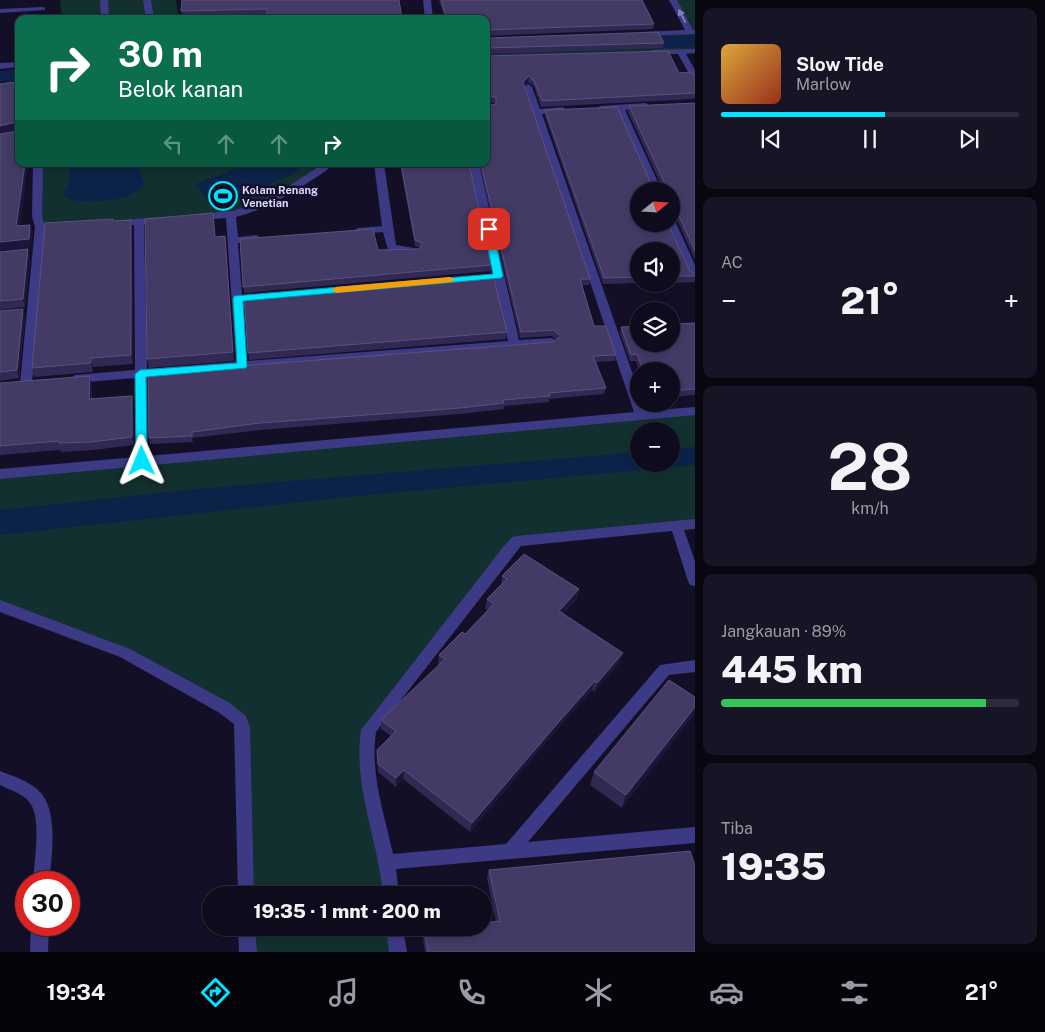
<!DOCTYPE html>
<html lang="id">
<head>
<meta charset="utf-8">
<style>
  body { margin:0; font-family:"Public Sans",sans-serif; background:#171425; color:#f1f3f6; height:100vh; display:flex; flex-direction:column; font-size:19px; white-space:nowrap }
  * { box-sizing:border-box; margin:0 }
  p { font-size:16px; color:#9b9ba3 }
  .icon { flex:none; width:28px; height:28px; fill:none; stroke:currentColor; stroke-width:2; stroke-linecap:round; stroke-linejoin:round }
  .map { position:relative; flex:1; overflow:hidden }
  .panel { display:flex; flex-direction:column; gap:8px; padding:8px; background:#08060f; width:350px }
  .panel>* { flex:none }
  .top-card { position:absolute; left:15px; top:15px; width:475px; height:152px; border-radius:10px; box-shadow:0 2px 8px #0003,0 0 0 1px #2e2b3b; background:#0b6e4f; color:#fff; overflow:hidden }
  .needle { width:32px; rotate:72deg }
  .fabs { position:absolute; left:630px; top:182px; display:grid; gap:10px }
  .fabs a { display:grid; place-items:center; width:50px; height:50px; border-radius:50%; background:#0e0b1c; box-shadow:0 2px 8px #0003,0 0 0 1px #2e2b3b; font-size:25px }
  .speed { position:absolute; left:15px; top:871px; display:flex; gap:10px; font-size:25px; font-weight:700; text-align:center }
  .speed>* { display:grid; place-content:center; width:65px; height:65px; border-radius:50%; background:#0e0b1c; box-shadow:0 2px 8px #0003,0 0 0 1px #2e2b3b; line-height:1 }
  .speed .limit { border:8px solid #d22; background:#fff; color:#111 }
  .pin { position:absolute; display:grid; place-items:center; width:42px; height:42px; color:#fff; margin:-21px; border-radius:10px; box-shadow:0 2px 8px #0006 }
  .me { position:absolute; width:55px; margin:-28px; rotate:359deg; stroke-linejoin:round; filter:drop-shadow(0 0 4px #0008) }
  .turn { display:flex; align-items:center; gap:18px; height:105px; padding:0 20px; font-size:22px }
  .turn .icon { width:65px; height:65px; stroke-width:2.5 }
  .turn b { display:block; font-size:35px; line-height:42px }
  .lanes { display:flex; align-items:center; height:48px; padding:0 20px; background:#0003; justify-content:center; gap:25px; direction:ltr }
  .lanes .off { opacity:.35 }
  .big { font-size:38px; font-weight:800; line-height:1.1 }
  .panel .tile { flex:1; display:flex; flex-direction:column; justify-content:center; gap:8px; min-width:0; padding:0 18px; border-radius:10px; background:#171425 }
  .panel .dial { align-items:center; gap:0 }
  .dial b { font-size:65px; line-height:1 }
  .song { display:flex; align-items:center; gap:15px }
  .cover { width:60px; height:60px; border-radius:8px; background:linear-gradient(135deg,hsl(40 70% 55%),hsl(10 70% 35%)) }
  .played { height:5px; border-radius:2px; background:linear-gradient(90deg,#00e5ff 55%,#2e2b3b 55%) }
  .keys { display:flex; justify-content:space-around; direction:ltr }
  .heat { display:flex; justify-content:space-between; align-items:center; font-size:28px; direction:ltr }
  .charge { height:8px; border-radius:4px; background:linear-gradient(90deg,#34c759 89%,#2e2b3b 0) }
  .trip { position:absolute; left:202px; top:886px; width:290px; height:50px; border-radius:25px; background:#0e0b1c; box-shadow:0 2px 8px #0003,0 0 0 1px #2e2b3b; font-weight:800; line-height:50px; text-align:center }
  .tabs { display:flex; height:80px; justify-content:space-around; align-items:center; background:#06040b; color:#9b9ba3 }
  .tabs .icon { width:35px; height:35px }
  .tabs .on { color:#00e5ff }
  .tabs b { font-size:22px; color:#f1f3f6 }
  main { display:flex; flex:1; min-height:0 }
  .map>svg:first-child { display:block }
</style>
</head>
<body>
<main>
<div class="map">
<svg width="695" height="952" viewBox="0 0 695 952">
  <rect width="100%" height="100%" fill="#130f26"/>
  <g fill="#12302f" fill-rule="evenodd">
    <path d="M60 0H176L179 19H62Z"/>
    <path d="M673 0H695V51L486 58V40L690 32Z"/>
    <path d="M38 164H328L323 169 280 196 231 215 40 227 37 216Z"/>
    <path d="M695 411V524L517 541 369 730 391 895H247L241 721 125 653 0 606V474ZM639 431H671V464H639Z"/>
    <path d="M248 928H395L398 952H249Z"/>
  </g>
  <g fill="#0c2248">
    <path d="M695 35V47L486 54V43Z"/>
    <path d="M19 68V80L0 82V71Z"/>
    <path d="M73 164H130L139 168 144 184C136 202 80 206 64 197L63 192 69 186V171Z"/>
    <path d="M249 164H291L300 171 214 208 195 184Z"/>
    <path d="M695 447V465L357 496 0 535V510L207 488 639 452V464H671V449Z"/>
  </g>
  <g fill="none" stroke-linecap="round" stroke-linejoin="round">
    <path fill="#3d3a85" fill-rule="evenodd" d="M43 7 45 8V10L0 13V9Z"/>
    <g fill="#3d3a85" fill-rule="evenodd">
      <path d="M100 0H108L109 19H101Z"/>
      <path d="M143 0H151L154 19H146Z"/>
      <path d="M423 0H431L433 19H425Z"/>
      <path d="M669 0H677L693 30H695V34L640 36 639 34 643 32 685 30Z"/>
      <path d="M695 49V53L686 54 695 70V80L691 77 678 54H653L649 52 653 50Z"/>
      <path d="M19 62V67L0 69V63Z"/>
      <path d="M19 82V88L0 91V85Z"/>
      <path d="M528 84 532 87 540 109 563 107 567 110 563 113 542 114 639 392V404H643L645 411 695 407V415L0 479V469L136 457 135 378 75 383 69 379 75 375 135 370 134 225H110V221L162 217 167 220 162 223 144 224 147 369 236 362 226 218 197 220 192 217 197 214 232 211 250 206 281 191 323 164H333L326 171C298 189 269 209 236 217L238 237 256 235 261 238 256 241 238 243 242 295 262 294 267 297 262 300 243 302 247 361 508 341 469 164H479L519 340 552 338 558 342 552 346 147 377 148 456 634 412 524 87Z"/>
      <path d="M645 103 648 104V108L625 110 662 191H652L617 111 600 112 596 109 600 106Z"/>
      <path d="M33 164H43L42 216 45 227 32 384 26 388 20 384 35 227 32 216Z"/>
      <path d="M374 164H384L396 245 420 249V253L388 250 383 232 358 234 353 231 358 228 382 226Z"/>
      <path d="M671 220 676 223 695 265V279L690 276 666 224H671Z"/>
      <path d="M695 519V529L684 530 695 561V586L690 585 688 581 672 531 521 546 376 732C370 775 384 812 393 854L506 844 660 665 695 660V672L669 675 528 842 695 827V843L396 869 399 895H383C378 838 353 788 361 730L504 546 512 537 517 536Z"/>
      <path d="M0 600 130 649 228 702 246 716 250 728 254 895H238L234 724 218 712 120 657 0 612Z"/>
      <path d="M0 771C13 776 28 781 38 790 59 808 52 858 49 882H33C34 863 42 819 30 803 24 794 10 790 0 785Z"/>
      <path d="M31 925H49L48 952H30Z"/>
      <path d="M238 928H255L257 952H239Z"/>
      <path d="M386 928H403L407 952H389Z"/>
    </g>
  </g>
  <g fill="#312854">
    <path d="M399 0 267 15 182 17 181 11Z"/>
    <path d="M439 0H642L654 24 653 29 486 36V19H445Z"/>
    <path d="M486 38 664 43 663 48 486 54Z"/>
    <path d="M486 56 679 73 695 75V99L541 107 534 86 528 82 524 86 590 279 589 285H582L594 326 616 355 615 361 595 362 606 388 604 394 549 399V402L504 406V409L460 414 260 430 192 438 193 442 150 444 149 438 553 342 556 340 552 336 520 338 479 164H486L496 104 491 102Z"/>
    <path d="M695 103V260L678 222 671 218V191H639L690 271 695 274V282L671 283V251H639V283L603 284 545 116V110L652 186 662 187 628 112 629 106Z"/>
    <path d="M130 164H146L139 168Z"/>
    <path d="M400 164H469L491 265V271L244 293 240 239 378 250 420 248 415 246Z"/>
    <path d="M131 220 132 229 133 364 93 367V372L34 377 32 368 114 221Z"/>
    <path d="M225 236 234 361 149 368 147 359 215 237Z"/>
    <path d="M0 252 30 258 25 307 0 310Z"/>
    <path d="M244 297 507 332 506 339 249 360Z"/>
    <path d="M0 311 25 318 19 378 0 381Z"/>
    <path d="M695 323V395L671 397V371H639L636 361H630L620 333 621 327Z"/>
    <path d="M0 383 92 384V399L133 404 134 445 93 450 61 452 60 450 0 455Z"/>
    <path d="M502 576 577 599 563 614 620 662 594 692 592 690 554 733 470 832 403 779 396 787 378 772 377 750 391 736 381 729V720L439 665 438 664 439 655 465 634 488 610 485 609 487 599 501 585Z"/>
    <path d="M669 680 622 808 590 785 594 772Z"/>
    <path d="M489 870 695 952H425L423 937 424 930 496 922 487 878Z"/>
  </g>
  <g fill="#1d163a">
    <path d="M529 76 528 82 522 88 523 82Z"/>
    <path d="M491 96V102L486 103V98Z"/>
    <path d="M17 122 19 130 0 135V126Z"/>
    <path d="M25 164H28L19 234 16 226Z"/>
    <path d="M139 164H146L139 168Z"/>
    <path d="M131 220 132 229 133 364 131 355Z"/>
    <path d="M30 225 33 233 31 247 0 251V242Z"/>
    <path d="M28 249 30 258 25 307 23 299Z"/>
    <path d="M23 309 25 318 19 378 17 370Z"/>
    <path d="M91 358 93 367V372L91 363Z"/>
    <path d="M90 376 92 384 91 408 89 399Z"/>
    <path d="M132 396 133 404 134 445 132 437Z"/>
    <path d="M579 589 577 599 557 620 559 611Z"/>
    <path d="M623 653 620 662 594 692 597 683Z"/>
    <path d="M595 681 592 690 554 733 470 832 472 823 557 724Z"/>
    <path d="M695 707V714L622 808 626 795Z"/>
    <path d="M404 770 403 779 396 787V778Z"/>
  </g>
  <g fill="#433a66" stroke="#5a527e">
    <path d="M182 0H399L402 19H267V9L181 11Z"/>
    <path d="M441 0H642L654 24 486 30V32V19H447Z"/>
    <path d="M658 32 664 43 486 48V50V38Z"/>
    <path d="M668 51 679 73 691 72 695 75V93L542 101 534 81 529 76 523 82 590 279H580L594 326H606L616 355 593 356 606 388 549 393 550 396 503 400 504 403 460 408 260 423 192 432V436L149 438 148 373 553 342 561 336 553 330 521 332 481 164H486V106L496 104V98L491 96 486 98V56Z"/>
    <path d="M13 82 19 103V124L17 122 0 126V84Z"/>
    <path d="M695 103V251L679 216 672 212 671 214V191H639V224H668L690 271 695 274V276H671V251H639V277L604 278 545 110 617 107 652 186 663 187 665 184 629 106Z"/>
    <path d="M19 127V164H25L16 226 30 225 29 239 0 242V134L18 131Z"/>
    <path d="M401 164H469L491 265 243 287 240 239 373 229 378 250 420 249 422 243 415 240Z"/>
    <path d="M213 213 215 237 225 236 233 352 147 359 145 219Z"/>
    <path d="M113 219V221L131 220V355L91 358V363L32 368 45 223Z"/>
    <path d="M28 249 23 299 0 301V252Z"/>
    <path d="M493 275 507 332 248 353 244 297Z"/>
    <path d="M23 309 17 370 0 372V311Z"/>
    <path d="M695 323V389L671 391V371H643L637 354 631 355 621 327 639 326V344H671V324Z"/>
    <path d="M90 376 89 399 132 396V437L91 442 59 443V441L0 446V383Z"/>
    <path d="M524 554 579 589 559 611 623 653 597 683 595 681 557 724 472 823 404 770 396 778 378 764 377 750 396 731 381 720 445 659 439 655 462 632 465 634 494 604 487 599 507 579 502 576Z"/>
    <path d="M669 680 695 697V707L626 795 594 772Z"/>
    <path d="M690 851 695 866V952H428L424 930 444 928H484V923L500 921 489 870Z"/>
  </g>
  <defs><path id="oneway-solid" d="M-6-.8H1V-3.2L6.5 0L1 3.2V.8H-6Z" transform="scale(1.25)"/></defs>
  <use fill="#837fbc" href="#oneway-solid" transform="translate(682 16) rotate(-118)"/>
  <path fill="#00e5ff" stroke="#0095a6" d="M489 226 493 229 503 276 501 278 243 301 247 366 246 368 146 377 147 461 142 465 138 464 136 461 135 374 140 370 237 363 233 299 234 296 493 274 484 229Z"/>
  <path fill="#f59e0b" d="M449 277 453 278V282L336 293 332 290 336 287Z"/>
  <defs>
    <symbol id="stadium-ring" viewBox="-11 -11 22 22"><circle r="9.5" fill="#130f26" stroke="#00e5ff" stroke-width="1.5"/><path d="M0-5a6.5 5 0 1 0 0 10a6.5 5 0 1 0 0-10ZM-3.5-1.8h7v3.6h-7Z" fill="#00e5ff"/></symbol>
  </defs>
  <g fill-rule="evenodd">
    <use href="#stadium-ring" x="207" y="180" width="32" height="32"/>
  </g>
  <g text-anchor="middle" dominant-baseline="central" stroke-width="5" stroke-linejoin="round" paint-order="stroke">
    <g font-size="11" font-weight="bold" fill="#d9d4ff" stroke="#130f26" text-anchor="start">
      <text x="242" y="190">Kolam Renang<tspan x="242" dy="13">Venetian</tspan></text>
    </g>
  </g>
</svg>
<div class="fabs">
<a><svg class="needle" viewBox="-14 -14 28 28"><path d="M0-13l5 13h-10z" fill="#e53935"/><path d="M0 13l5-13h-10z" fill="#9b9ba3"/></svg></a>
<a><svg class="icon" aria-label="sound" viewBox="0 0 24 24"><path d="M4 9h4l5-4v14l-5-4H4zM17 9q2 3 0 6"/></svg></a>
<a><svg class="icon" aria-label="layers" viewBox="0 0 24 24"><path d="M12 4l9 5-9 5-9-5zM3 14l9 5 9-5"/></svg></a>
<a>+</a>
<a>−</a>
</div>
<div class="speed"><div class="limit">30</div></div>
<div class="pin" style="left:489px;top:229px;background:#d93025"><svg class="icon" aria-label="arrive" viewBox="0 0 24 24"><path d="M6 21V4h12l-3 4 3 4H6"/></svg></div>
<svg class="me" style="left:142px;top:461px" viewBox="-20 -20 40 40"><path d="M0-17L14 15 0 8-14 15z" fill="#00e5ff" stroke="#fff" stroke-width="4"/></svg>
<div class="trip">19:35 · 1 mnt · 200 m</div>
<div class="top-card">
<div class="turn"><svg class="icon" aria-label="right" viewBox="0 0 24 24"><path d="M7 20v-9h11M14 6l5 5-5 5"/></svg><div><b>30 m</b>Belok kanan</div></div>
<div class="lanes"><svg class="icon off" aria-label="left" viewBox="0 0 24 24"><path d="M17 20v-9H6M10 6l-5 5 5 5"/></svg><svg class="icon off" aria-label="ahead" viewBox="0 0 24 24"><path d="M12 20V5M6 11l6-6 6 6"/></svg><svg class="icon off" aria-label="ahead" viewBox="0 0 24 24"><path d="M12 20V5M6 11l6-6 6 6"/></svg><svg class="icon" aria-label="right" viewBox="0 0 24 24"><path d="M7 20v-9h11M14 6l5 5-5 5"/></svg></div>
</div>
</div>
<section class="panel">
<div class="tile">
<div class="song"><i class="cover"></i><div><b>Slow Tide</b><p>Marlow</p></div></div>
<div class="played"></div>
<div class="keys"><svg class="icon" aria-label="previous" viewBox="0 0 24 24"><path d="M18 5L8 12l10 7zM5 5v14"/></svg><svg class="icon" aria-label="pause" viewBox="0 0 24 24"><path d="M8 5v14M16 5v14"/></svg><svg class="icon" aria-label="next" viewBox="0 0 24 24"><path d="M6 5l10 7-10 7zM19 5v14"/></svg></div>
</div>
<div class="tile"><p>AC</p>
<div class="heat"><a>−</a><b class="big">21°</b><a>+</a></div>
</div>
<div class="tile dial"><b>28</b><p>km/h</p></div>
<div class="tile"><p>Jangkauan · 89%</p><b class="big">445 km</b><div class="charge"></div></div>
<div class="tile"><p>Tiba</p><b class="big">19:35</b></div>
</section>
</main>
<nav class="tabs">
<b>19:34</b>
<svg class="icon on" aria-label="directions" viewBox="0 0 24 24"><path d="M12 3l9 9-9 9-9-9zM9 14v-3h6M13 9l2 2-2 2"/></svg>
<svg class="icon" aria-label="music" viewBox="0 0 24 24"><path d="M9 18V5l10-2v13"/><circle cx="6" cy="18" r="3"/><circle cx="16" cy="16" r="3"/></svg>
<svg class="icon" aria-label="phone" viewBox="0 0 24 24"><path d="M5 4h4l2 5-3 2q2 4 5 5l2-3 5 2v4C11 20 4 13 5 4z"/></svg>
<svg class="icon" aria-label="climate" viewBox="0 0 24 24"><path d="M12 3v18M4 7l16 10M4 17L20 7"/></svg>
<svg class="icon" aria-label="car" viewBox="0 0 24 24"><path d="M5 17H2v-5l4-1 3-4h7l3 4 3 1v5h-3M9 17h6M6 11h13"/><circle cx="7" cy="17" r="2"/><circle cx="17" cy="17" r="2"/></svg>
<svg class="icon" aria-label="filters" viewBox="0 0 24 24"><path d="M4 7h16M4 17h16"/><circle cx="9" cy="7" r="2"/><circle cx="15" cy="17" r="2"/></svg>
<b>21°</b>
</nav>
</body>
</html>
